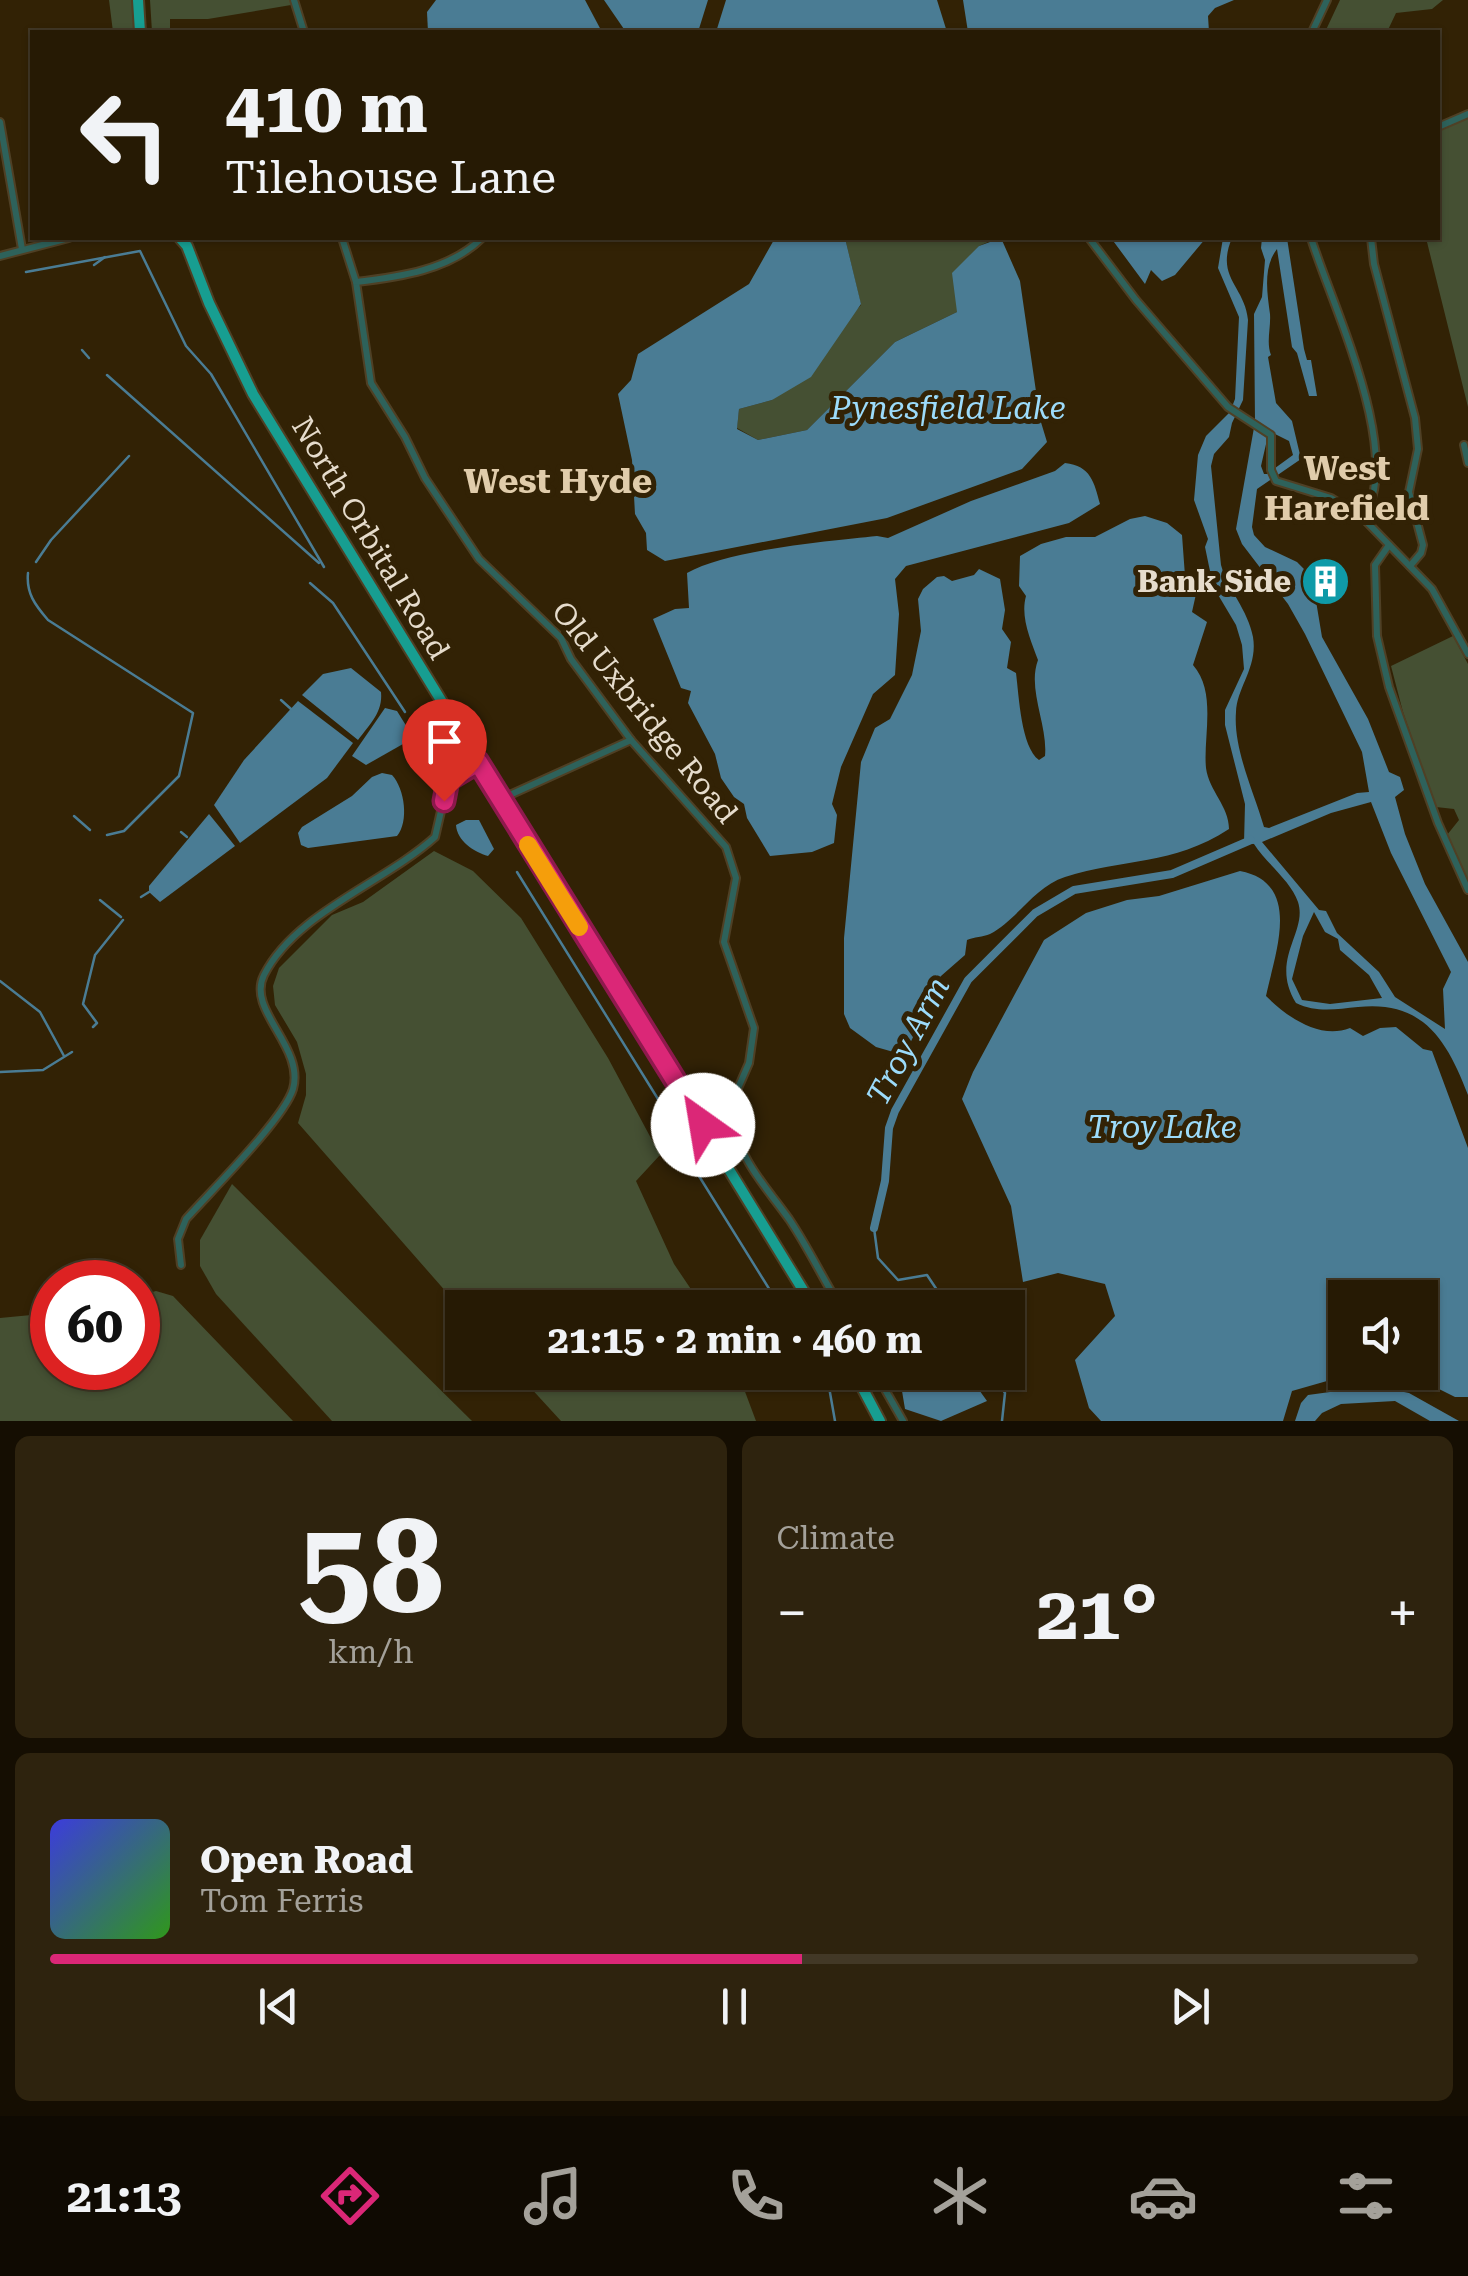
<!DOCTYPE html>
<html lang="en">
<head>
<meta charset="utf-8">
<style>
  body { margin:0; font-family:"Roboto Serif",serif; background:#2e230e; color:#f1f3f6; height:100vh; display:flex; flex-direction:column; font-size:38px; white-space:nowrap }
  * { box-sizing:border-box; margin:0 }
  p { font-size:32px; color:#a4a19a }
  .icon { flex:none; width:55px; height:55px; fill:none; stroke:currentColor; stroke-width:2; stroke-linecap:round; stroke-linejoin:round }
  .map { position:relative; height:1421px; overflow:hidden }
  .details { display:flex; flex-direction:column; gap:15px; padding:15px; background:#150e02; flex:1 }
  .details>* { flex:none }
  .guide { position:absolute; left:30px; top:30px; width:1410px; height:210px; border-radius:0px; box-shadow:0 2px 8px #0004,0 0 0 2px #423826; background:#261a04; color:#f1f3f6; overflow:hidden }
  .tools { position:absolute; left:1328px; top:1280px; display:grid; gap:20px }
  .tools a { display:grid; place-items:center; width:110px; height:110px; border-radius:0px; background:#261a04; box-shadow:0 2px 8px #0004,0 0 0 2px #423826; font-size:50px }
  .speed { position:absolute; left:30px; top:1260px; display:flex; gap:20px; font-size:50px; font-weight:700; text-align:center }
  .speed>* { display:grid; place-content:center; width:130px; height:130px; border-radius:50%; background:#261a04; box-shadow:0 2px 8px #0004,0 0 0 2px #423826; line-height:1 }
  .speed .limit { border:15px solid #d22; background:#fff; color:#111 }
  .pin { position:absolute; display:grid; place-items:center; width:85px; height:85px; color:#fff; margin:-102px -42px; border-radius:50% 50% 50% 0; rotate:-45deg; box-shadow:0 0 10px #0007 }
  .pin .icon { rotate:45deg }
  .me { position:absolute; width:110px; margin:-55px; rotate:328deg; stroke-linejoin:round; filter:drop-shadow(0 0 8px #0008) }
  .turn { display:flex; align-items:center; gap:35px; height:210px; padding:0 30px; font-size:45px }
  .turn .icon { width:130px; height:130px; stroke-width:2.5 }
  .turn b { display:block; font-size:70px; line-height:85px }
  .big { font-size:75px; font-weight:700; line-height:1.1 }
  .details .tile { flex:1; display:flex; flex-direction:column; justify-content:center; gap:15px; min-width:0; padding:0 35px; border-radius:15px; background:#2e230e }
  .details .dial { align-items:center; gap:0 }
  .dial b { font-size:130px; line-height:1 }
  .song { display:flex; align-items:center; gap:30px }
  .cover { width:120px; height:120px; border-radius:15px; background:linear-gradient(135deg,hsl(240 70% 55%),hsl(110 70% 35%)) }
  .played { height:10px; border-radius:5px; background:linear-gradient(90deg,#db2777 55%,#423826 55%) }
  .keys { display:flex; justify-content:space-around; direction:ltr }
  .heat { display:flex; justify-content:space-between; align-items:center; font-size:55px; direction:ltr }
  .details .tiles { flex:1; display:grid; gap:15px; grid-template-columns:1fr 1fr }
  .tile:last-child { grid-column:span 2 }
  .trip { position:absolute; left:445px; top:1290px; width:580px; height:100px; border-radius:0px; background:#261a04; box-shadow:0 2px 8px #0004,0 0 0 2px #423826; font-weight:700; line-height:100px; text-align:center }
  .tabs { display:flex; height:160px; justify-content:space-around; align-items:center; background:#0f0a02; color:#a4a19a }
  .tabs .icon { width:70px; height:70px }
  .tabs .active { color:#db2777 }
  .tabs b { font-size:45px; color:#f1f3f6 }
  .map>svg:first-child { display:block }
</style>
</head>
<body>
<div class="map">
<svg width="1468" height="1421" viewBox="0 0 1468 1421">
  <rect width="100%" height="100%" fill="#322205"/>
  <g fill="#455033">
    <path d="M109 0H133L136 32H113Z"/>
    <path d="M150 0H290L291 5 208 19H170V32H152Z"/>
    <path d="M1340 0H1443L1432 9 1396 13 1387 32H1325Z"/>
    <path d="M1468 111V407L1426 238H1438V124Z"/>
    <path d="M845 238H997L979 246 957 312 895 342 807 430 758 440 737 428 739 409 772 400 861 305Z"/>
    <path d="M1453 636 1468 664V882L1447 835 1459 820 1454 809 1436 807 1403 712 1391 666Z"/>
    <path d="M434 851 473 871 521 918 608 1058 660 1155 636 1181 674 1264 703 1307 462 1308V1310L298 1123 306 1095V1074L297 1042 275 1005 273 986 279 968 332 915 363 902Z"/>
    <path d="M232 1184 472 1421H332L216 1294 200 1266V1240Z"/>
    <path d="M156 1291 173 1296 293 1421H0V1318L52 1313V1368H138V1296Z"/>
    <path d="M517 1373H738L756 1421H561Z"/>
  </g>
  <g fill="#4a7c94" fill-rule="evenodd">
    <path d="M436 0H585L602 32H428L427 12Z"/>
    <path d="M604 0H708L698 32H626Z"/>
    <path d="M726 0H937L947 32H716Z"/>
    <path d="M963 0H1234L1215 8 1208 16 1209 32H968Z"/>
    <path d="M775 238H845L861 304 811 377 772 400 739 409 737 429 758 440 807 430 895 342 957 312 952 273 979 246 1001 238 1020 281 1040 419 1047 442 1022 469 887 518 665 561 647 550 646 533 635 514 632 460 618 394 631 380 638 354 749 284Z"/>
    <path d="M1111 238H1206L1175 275 1162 281 1151 270 1145 284Z"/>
    <path d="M1223 238H1232C1215 278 1245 286 1248 320L1243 400 1232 423 1229 437 1214 454 1211 466 1221 565C1228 590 1248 610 1253 637 1258 667 1237 687 1236 712 1233 749 1254 792 1264 827L1269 828 1357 793 1369 792 1362 752 1305 634 1288 604 1242 544 1236 529 1255 422 1254 314 1262 297 1265 260 1261 248 1262 238H1287L1304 349 1307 360H1311L1317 396H1309L1297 353 1292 347 1277 249C1263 267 1267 292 1270 314 1271 328 1266 342 1271 355L1268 357 1276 403 1292 421 1301 459 1257 489 1252 527 1254 535 1265 547 1297 562 1312 577 1322 637 1368 719 1389 772 1400 777 1404 790 1395 797 1405 834 1425 884 1468 962V1095C1447 1040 1423 1000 1358 1007 1336 1009 1317 1013 1296 1003 1269 959 1308 933 1298 902 1291 881 1266 863 1254 844L1244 843 1245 804 1225 725V710L1244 669 1242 645 1236 625 1217 593 1211 576 1205 547 1208 539 1194 500 1198 455 1206 436 1230 412 1235 399 1239 317 1218 268ZM1269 431 1289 441 1293 455 1267 474H1264L1261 466ZM1371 802 1391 853 1451 972 1443 989 1445 1029 1395 997 1379 972 1337 933 1326 911 1319 910 1262 842 1331 813ZM1314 912 1325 932 1338 939 1340 950 1369 975 1382 998 1330 1004 1302 1000 1292 979 1303 936Z"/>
    <path d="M1065 463C1091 466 1094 482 1100 504L1069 523 906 566 895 579 899 614 895 675 873 694 841 767 832 804 837 815 834 843 812 852 770 856 747 818 744 804 734 797 721 778 715 754 688 703 691 691 681 688 653 619 675 609 689 608 687 573C727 550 828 541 877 536L888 538 971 501 1055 471Z"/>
    <path d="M1145 516 1167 523 1182 535 1185 576 1196 594 1192 612 1207 622 1193 665C1217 692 1203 737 1206 768 1209 791 1229 806 1229 829 1172 866 1124 858 1065 877 1034 887 1017 920 990 934 983 937 974 937 967 940L965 955 941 976 908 1048 897 1053 876 1047 850 1028 844 1014V938L861 762 875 728 890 719 912 675 921 631 918 599 923 589 937 577 944 576 952 581 974 575 979 569 1000 579 1005 610 1002 629 1011 642 1007 668 1016 673C1019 696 1021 747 1039 760L1045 756C1048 725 1027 689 1038 660 1031 641 1020 617 1026 596L1019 586 1020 556 1041 544 1066 537H1095L1130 519Z"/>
    <path d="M351 668 381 692C383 712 370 724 358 740L302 695 323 674Z"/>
    <path d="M298 701 353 743 327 778 240 843 214 805 244 760Z"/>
    <path d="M385 708 397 711 410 732V740L366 765 352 756Z"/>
    <path d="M382 773 392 775C405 789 409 822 397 836L308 848 301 845 298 833 302 827 352 796 372 777Z"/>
    <path d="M209 814 235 846 160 902 149 892V886Z"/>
    <path d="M466 820H479L494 849 488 856C474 852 457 841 456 825Z"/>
    <path d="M1240 871C1303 883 1275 953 1266 996 1287 1017 1320 1040 1350 1028L1363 1036 1380 1028 1396 1027 1423 1049 1432 1051 1468 1148V1397H1455L1407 1373 1420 1372V1298H1345V1372L1355 1373 1292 1391 1283 1421H1101L1089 1408 1075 1360 1115 1316 1105 1284 1058 1273 1023 1282 1011 1206 962 1099 973 1072 1044 940 1086 913 1127 900 1159 896Z"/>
    <path d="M895 1373H967L987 1401 941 1421 905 1409 900 1379Z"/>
    <path d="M1374 1386 1409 1393 1459 1421H1430L1395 1401 1341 1404 1322 1413 1315 1421H1295L1301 1403 1308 1395Z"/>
  </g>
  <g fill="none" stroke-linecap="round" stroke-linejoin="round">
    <g stroke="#4a7c94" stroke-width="2.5">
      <path d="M94 265 105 257"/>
      <path d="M26 272 140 251 186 346 211 374 324 567"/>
      <path d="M82 350 89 358"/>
      <path d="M107 375 319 563"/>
      <path d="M36 562 51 540 129 456"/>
      <path d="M28 573C26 593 35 605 48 620L193 713 179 776 124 831 107 835"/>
      <path d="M310 583 333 603 405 712"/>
      <path d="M281 700 291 709"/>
      <path d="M74 816 90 830"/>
      <path d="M181 832 187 837"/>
      <path d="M517 872 676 1128 694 1168 781 1308"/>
      <path d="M141 897 149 892"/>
      <path d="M100 900 121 917"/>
      <path d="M0 981 40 1012 64 1056"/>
      <path d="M93 1027 97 1023 83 1004 95 955 123 920"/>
      <path d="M0 1072 43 1070 72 1052"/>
      <path d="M874 1228 878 1258 898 1280 927 1275 949 1308"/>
      <path d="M821 1372 829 1387 835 1421"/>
      <path d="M991 1372 1005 1393 1002 1421"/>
    </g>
    <path stroke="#4a7c94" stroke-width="8" d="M874 1228 885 1181 889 1128 895 1111 968 980 1035 913 1074 890 1172 874 1251 840"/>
    <defs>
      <g id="street">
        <path d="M294 0 304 32"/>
        <path d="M1312 32 1327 0"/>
        <path d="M0 122 22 249"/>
        <path d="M1438 127 1468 114"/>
        <path d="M342 238 356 282 371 383 405 437 425 478 479 559 561 638 571 659 631 740 726 847 736 878 724 942 754 1028 749 1063 732 1102 703 1125"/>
        <path d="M1089 238 1136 300 1228 407 1271 435V470L1276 481 1331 498 1363 518 1432 589 1468 654"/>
        <path d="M1311 238C1331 303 1406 456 1363 518"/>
        <path d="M1371 238 1374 264 1415 418 1418 449 1409 492 1423 545 1421 553 1410 566"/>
        <path d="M0 256 69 238"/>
        <path d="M356 282C399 277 450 270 482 238"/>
        <path d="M1464 445 1468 463"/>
        <path d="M1389 545 1375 565 1377 636 1389 687 1438 823 1468 890"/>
        <path d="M501 799 631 740"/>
        <path d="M732 1103C736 1159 759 1177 789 1219 808 1247 823 1279 841 1308"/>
        <path d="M712 1118 733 1122"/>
        <path d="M181 1265 178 1239 186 1219C210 1192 284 1119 293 1089 305 1047 246 1010 264 975 295 913 384 883 435 837L448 781 478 762"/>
        <path d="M875 1372 903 1421"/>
      </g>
      <g id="primary">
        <path d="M138 0 140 32"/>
        <path d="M180 238 187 246 209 303 253 394 814 1308"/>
        <path d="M854 1372 880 1421"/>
      </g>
    </defs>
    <use href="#street" stroke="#4f4025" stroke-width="10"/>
    <use href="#primary" stroke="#4f4025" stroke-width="14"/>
    <use href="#street" stroke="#2e625b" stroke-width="6"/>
    <use href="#primary" stroke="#179e91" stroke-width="10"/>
  </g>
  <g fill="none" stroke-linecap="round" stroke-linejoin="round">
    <defs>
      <path id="route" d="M444 801 448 780 478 762 703 1125"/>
    </defs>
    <use href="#route" stroke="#8e194d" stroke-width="25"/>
    <use href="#route" stroke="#db2777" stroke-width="18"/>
    <path stroke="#f59e0b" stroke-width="18" d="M528 845 579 927"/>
  </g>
  <defs>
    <symbol id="building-disc" viewBox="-11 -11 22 22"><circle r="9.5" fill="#0f9aa8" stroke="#322205"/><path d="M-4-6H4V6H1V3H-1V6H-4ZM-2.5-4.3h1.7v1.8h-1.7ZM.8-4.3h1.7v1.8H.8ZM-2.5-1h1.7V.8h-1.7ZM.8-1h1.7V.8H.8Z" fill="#fff"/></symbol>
  </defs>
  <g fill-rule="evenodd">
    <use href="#building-disc" x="1298" y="554" width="55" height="55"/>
  </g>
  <g text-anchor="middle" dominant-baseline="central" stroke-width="10" stroke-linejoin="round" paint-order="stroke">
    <g font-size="30" fill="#e6dccc" stroke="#322205">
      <text transform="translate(371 538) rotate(59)">North Orbital Road</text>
      <text transform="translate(645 712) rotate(51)">Old Uxbridge Road</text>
    </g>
    <g font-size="30" font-weight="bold" fill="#e6dccc" stroke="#322205" text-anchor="end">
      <text x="1291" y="581">Bank Side</text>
    </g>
    <g font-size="32" font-style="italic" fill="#9cdbfa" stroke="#322205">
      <text x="948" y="408">Pynesfield Lake</text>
      <text transform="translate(908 1041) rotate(-62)">Troy Arm</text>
      <text x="1162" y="1127">Troy Lake</text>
    </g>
    <g font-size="35" font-weight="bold" fill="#e0ccab" stroke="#322205">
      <text x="1347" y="468">West<tspan x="1347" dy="40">Harefield</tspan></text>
      <text x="558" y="481">West Hyde</text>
    </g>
  </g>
</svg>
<div class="tools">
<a><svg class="icon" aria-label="sound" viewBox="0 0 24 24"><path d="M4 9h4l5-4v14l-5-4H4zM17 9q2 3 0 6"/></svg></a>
</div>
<div class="speed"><div class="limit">60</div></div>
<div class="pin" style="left:444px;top:801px;background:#d93025"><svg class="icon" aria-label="arrive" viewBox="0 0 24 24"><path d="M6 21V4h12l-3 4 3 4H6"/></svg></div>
<svg class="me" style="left:703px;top:1125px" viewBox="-20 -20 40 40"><circle r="19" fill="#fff"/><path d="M0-13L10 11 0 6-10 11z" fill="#db2777"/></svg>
<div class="trip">21:15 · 2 min · 460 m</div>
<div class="guide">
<div class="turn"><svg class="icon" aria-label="left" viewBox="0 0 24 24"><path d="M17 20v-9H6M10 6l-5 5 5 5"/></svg><div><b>410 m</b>Tilehouse Lane</div></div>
</div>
</div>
<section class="details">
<div class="tiles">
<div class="tile dial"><b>58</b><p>km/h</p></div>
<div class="tile"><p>Climate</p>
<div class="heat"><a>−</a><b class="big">21°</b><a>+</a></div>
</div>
<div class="tile">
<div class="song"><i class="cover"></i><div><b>Open Road</b><p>Tom Ferris</p></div></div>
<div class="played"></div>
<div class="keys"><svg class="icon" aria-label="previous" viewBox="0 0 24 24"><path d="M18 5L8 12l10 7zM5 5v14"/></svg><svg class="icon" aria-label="pause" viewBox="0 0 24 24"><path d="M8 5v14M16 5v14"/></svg><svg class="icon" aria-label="next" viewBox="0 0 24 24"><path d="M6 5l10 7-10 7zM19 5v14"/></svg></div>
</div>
</div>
</section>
<nav class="tabs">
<b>21:13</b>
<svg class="icon active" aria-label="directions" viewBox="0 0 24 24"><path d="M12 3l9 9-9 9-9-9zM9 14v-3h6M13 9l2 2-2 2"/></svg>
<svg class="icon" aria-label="music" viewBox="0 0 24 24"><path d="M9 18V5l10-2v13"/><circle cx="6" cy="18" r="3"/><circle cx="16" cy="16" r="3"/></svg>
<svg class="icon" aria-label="phone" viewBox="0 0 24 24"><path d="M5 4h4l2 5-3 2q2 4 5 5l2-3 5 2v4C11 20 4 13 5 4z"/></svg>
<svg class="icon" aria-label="climate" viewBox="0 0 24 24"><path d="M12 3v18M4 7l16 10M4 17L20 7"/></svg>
<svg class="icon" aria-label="car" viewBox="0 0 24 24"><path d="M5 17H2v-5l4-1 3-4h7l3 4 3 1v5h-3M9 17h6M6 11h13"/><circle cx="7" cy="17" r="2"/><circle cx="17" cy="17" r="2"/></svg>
<svg class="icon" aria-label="filters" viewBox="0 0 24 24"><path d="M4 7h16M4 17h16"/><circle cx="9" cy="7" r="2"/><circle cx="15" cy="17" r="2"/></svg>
</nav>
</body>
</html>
